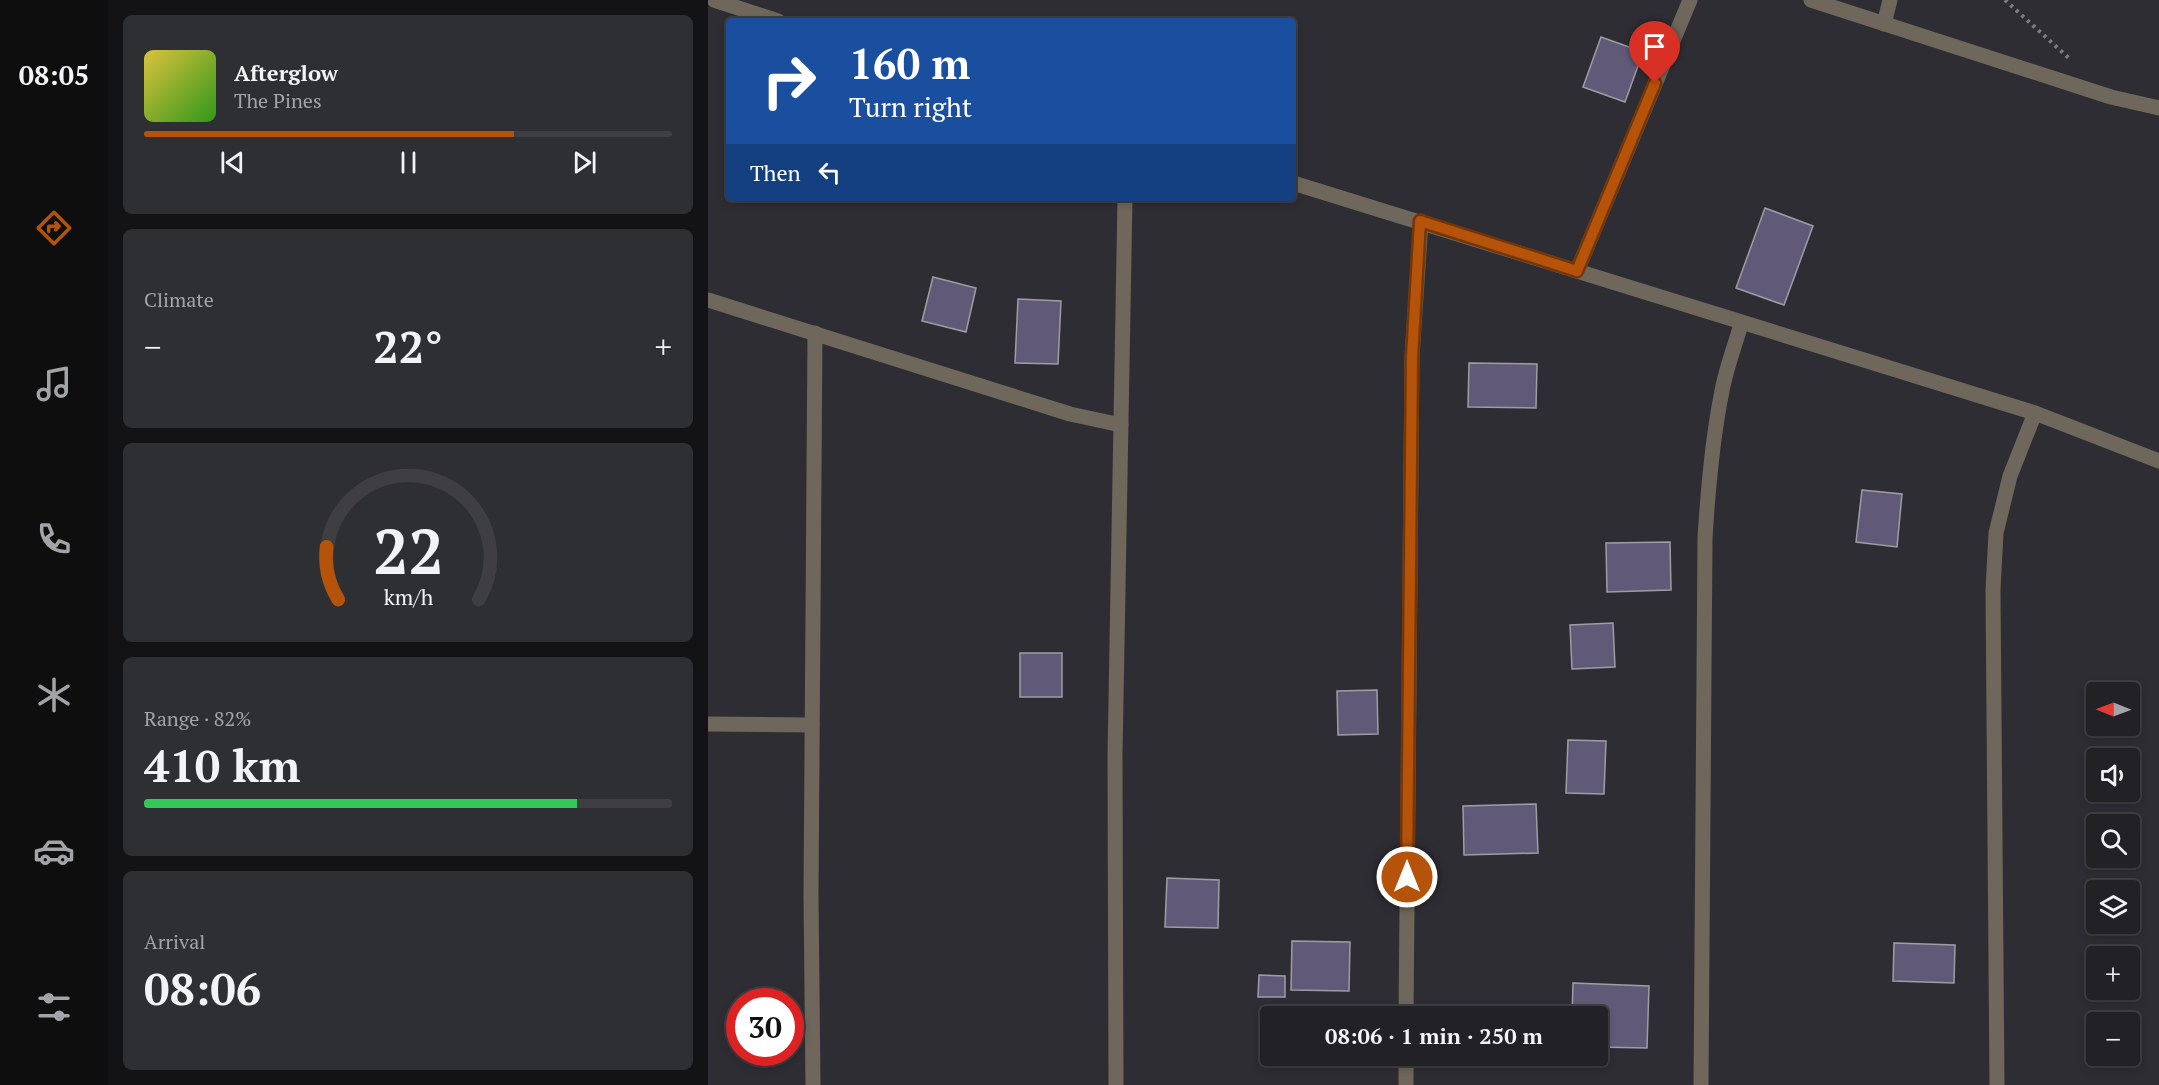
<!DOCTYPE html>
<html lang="en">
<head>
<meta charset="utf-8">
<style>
  body { margin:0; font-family:"PT Serif",serif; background:#2e2f32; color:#f1f3f6; height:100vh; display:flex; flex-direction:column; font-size:22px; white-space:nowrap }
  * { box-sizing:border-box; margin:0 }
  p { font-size:20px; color:#a2a4a7 }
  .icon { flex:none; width:33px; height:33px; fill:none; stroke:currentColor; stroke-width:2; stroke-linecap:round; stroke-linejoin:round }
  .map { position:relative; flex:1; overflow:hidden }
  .sheet { display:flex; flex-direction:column; gap:15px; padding:15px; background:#131315; width:600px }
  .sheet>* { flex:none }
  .banner { position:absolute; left:18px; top:18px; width:570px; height:183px; border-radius:6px; box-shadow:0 3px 9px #0003,0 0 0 2px #3f3f43; background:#1a4fa0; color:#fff; overflow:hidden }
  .needle { width:39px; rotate:271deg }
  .tools { position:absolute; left:1378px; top:682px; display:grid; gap:12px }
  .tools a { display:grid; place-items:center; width:54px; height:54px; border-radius:6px; background:#222226; box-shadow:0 3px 9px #0003,0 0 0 2px #3f3f43; font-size:30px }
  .speed { position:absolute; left:18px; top:988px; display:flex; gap:12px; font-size:30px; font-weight:700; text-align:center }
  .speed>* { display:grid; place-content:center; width:78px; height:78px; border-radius:50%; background:#222226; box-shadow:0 3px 9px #0003,0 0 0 2px #3f3f43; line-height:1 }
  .speed .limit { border:9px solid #d22; background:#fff; color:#111 }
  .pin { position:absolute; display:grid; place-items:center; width:51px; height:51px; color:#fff; margin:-62px -26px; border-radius:50% 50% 50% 0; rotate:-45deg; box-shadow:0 0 6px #0007 }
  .pin .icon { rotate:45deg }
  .me { position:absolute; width:66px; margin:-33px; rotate:0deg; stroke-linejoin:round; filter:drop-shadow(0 0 4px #0008) }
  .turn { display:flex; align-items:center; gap:21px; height:126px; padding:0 24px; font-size:27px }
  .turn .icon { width:78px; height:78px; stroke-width:2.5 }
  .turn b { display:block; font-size:42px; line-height:51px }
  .then { display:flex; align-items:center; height:57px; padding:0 24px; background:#0003; gap:12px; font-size:22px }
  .big { font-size:45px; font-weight:800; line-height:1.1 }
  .sheet .card { flex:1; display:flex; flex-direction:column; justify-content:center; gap:9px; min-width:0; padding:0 21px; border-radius:9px; background:#2e2f32 }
  .sheet .dial { align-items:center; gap:0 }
  .dial svg { height:156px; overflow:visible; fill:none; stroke:#3f3f43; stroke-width:7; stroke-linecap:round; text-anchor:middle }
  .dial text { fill:#f1f3f6; stroke:none }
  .song { display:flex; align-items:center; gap:18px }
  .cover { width:72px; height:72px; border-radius:9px; background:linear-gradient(135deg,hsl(50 70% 55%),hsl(110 70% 35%)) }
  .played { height:6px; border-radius:3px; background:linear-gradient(90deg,#b45309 70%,#3f3f43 70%) }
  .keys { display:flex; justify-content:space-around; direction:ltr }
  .heat { display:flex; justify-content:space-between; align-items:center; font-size:33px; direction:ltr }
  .charge { height:9px; border-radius:4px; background:linear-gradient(90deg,#34c759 82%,#3f3f43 0) }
  .trip { position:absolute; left:552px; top:1006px; width:348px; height:60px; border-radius:6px; background:#222226; box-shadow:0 3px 9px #0003,0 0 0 2px #3f3f43; font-weight:800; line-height:60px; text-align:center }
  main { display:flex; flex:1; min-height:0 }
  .tabs { display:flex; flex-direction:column; width:108px; justify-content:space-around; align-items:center; background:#0e0e0f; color:#a2a4a7 }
  .tabs .icon { width:42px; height:42px }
  .tabs .on { color:#b45309 }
  .tabs b { font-size:27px; color:#f1f3f6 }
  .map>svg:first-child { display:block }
</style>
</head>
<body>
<main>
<nav class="tabs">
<b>08:05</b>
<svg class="icon on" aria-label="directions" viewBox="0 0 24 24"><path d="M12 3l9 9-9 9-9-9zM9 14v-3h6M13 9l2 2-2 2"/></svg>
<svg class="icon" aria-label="music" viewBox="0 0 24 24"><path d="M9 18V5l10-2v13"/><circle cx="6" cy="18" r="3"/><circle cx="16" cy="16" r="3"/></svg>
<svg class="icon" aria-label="phone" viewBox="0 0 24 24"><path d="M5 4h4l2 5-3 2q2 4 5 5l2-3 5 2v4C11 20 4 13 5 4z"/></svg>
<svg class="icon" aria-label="climate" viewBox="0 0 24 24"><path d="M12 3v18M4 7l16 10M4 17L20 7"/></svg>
<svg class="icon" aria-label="car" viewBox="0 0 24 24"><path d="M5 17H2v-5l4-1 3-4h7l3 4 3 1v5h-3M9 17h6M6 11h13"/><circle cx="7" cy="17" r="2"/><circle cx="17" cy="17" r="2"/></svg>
<svg class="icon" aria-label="filters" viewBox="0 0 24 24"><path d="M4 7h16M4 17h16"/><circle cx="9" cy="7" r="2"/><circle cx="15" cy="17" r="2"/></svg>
</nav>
<section class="sheet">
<div class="card">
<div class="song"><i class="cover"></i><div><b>Afterglow</b><p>The Pines</p></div></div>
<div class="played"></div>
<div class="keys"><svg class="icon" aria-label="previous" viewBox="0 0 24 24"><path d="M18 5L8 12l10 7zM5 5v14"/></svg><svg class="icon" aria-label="pause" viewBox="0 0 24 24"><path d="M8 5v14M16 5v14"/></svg><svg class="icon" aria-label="next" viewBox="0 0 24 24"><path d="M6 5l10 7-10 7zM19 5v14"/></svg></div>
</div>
<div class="card"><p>Climate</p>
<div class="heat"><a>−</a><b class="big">22°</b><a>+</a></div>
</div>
<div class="card dial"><svg viewBox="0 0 100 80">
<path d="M14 69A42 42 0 1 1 86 69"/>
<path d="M14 69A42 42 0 0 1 8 42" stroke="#b45309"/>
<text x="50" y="56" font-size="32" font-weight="700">22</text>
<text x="50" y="72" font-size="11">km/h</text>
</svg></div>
<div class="card"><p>Range · 82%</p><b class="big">410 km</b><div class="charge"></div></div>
<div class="card"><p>Arrival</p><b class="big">08:06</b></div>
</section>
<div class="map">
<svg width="1451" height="1085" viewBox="0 0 1451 1085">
  <rect width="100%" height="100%" fill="#2e2d33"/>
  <g fill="#605978" stroke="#9e9da4" stroke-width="1.5">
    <path d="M893 37 935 52 917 102 875 87Z"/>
    <path d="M1057 208 1105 226 1076 305 1028 288Z"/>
    <path d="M225 277 268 288 258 332 214 321Z"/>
    <path d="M310 299 353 301 350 364 307 363Z"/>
    <path d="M761 363 829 364 828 408 760 407Z"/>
    <path d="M1154 490 1194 494 1189 547 1148 542Z"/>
    <path d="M962 542 963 590 899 592 898 543Z"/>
    <path d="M905 623 907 667 864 669 862 625Z"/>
    <rect x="312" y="653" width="42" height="44"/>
    <path d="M669 690 670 734 630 735 629 691Z"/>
    <path d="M860 740 898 741 896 794 858 793Z"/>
    <path d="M828 804 830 853 756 855 755 806Z"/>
    <path d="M459 878 511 880 510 928 457 927Z"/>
    <path d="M584 941 642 942 641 991 583 990Z"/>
    <path d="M1186 943 1247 945 1246 983 1185 981Z"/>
    <path d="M551 975 577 976V997H550Z"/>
    <path d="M865 983 941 986 939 1048 890 1047V1017H864Z"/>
  </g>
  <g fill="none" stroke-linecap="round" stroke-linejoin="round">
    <path stroke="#7d7c81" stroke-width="4" stroke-dasharray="3 4.5" stroke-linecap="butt" d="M1297 0 1363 60"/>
    <g stroke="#6f675b" stroke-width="15">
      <path d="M6 0 70 21"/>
      <path d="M1103 0 1403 97 1451 108"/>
      <path d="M1176 24 1182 0"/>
      <path d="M585 183 1327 413 1451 461"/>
      <path d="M869 271 982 0"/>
      <path d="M0 300 362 414 413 425"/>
      <path d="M0 724 104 725"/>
      <path d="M698 1017 704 357 713 221"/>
      <path d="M105 1085 103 895 107 333"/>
      <path d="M408 1085 407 756 417 198"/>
      <path d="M698 1085V1056"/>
      <path d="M993 1085 997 538C1000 489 1004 440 1014 391 1018 368 1027 346 1033 324"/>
      <path d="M1289 1085 1285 590 1288 533 1302 476 1327 413"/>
    </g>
  </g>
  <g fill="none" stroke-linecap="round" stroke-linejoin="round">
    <defs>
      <path id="route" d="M699 877 704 357 712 221 869 271 947 83"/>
    </defs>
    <use href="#route" stroke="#753606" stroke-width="15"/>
    <use href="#route" stroke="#b45309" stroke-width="10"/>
  </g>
</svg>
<div class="tools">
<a><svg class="needle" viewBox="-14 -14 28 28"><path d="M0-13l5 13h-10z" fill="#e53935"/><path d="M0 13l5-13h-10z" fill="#a2a4a7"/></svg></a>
<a><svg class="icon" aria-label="sound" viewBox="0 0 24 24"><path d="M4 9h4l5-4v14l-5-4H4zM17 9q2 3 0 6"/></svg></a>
<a><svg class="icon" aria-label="search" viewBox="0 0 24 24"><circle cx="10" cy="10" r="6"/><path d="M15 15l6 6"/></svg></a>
<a><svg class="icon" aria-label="layers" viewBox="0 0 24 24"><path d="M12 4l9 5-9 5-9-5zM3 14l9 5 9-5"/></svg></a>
<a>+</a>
<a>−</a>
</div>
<div class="speed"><div class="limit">30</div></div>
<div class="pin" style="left:947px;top:83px;background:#d93025"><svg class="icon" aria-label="arrive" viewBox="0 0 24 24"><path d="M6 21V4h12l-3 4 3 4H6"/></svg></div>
<svg class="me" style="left:699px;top:877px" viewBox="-20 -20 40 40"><circle r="17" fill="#b45309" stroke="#fff" stroke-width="3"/><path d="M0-11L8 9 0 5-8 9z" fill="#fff"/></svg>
<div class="trip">08:06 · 1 min · 250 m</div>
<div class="banner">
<div class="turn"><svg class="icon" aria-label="right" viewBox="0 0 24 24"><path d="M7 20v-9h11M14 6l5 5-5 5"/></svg><div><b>160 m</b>Turn right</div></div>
<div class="then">Then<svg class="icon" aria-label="left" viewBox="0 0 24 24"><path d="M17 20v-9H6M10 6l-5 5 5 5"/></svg></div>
</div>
</div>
</main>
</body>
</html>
